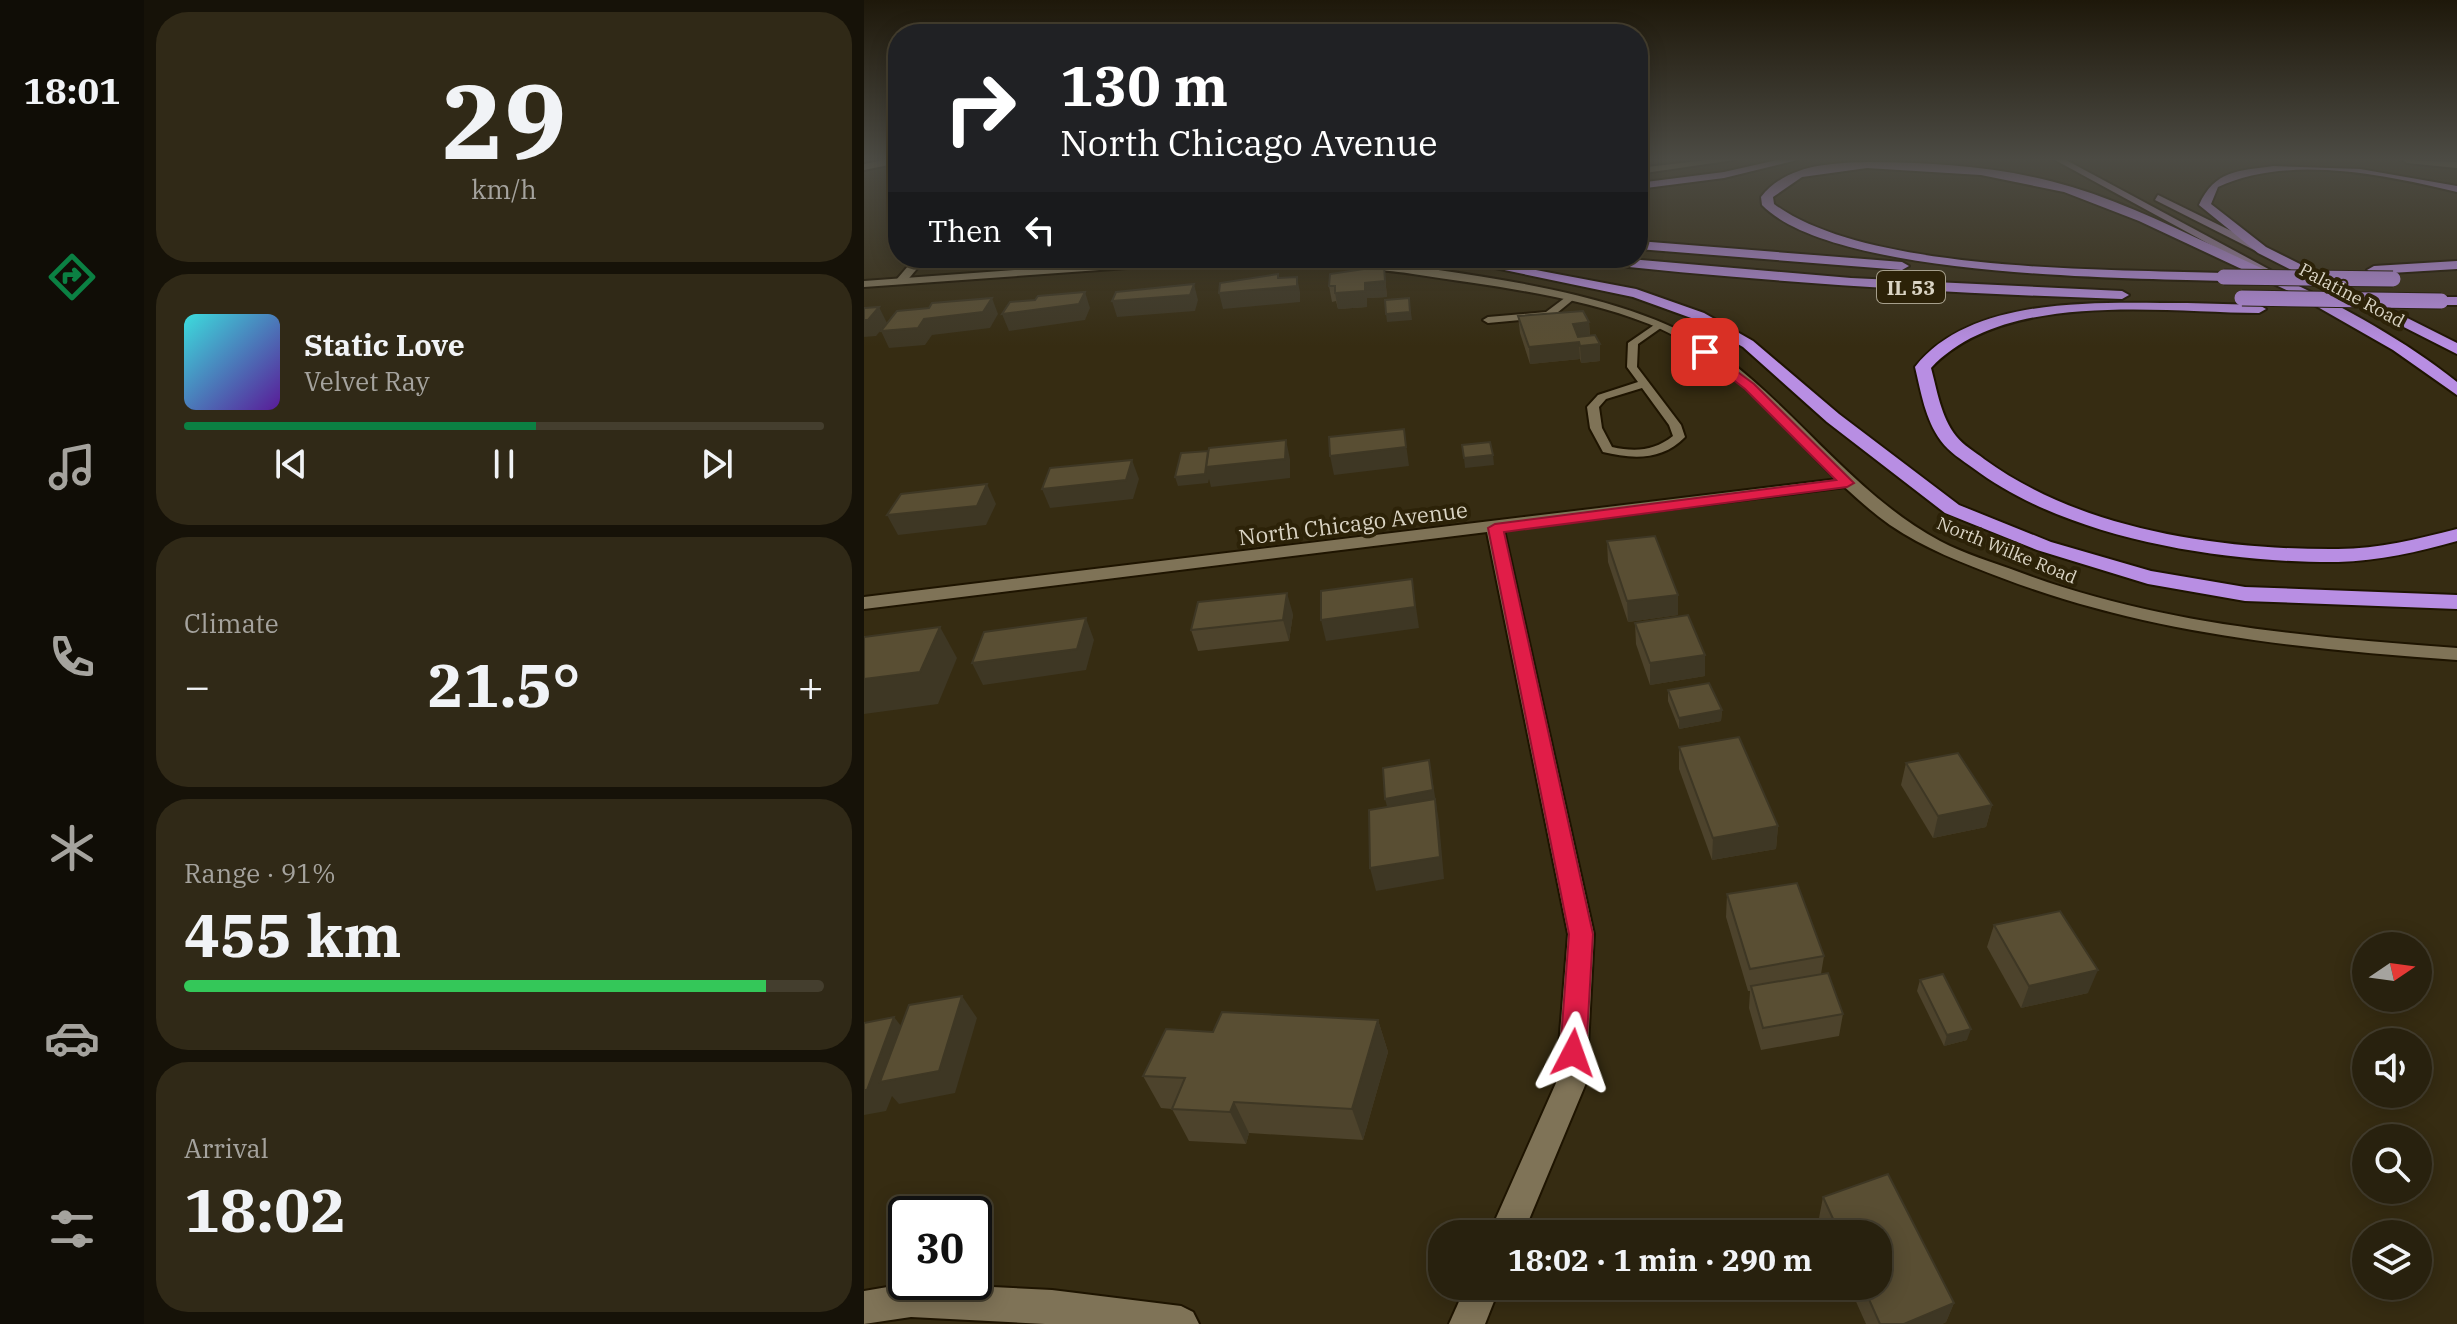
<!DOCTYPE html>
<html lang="en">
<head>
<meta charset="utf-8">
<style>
  body { margin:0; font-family:"IBM Plex Serif",serif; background:#302917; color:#f1f3f6; height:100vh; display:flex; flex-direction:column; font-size:30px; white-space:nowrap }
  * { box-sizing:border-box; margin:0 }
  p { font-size:26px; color:#a5a39e }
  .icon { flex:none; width:44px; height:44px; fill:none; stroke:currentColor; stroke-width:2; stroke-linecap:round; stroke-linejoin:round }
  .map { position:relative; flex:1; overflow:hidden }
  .drawer { display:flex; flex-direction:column; gap:12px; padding:12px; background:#161208; width:720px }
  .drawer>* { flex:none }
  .top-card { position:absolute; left:24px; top:24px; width:760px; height:244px; border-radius:32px; box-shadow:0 4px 20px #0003,0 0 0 2px #443e2e; background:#202124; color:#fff; overflow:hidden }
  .needle { width:52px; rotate:77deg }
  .buttons { position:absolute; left:1488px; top:932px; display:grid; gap:16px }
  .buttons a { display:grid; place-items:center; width:80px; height:80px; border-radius:50%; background:#28210e; box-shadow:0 4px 20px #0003,0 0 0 2px #443e2e; font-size:40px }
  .speed { position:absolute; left:24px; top:1196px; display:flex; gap:16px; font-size:40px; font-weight:700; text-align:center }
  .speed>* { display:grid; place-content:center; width:104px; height:104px; border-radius:50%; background:#28210e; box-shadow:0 4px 20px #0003,0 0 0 2px #443e2e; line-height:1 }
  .speed .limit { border:4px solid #111; border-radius:12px; background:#fff; color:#111 }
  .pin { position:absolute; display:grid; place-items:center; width:68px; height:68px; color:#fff; margin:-34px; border-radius:16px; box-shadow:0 4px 12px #0006 }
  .me { position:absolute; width:88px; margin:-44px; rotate:4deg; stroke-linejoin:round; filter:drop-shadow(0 0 6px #0008) }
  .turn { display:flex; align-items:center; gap:28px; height:168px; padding:0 40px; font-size:36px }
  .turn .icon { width:104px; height:104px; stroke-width:2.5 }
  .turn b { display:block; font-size:56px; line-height:68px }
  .then { display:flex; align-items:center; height:76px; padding:0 40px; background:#0003; gap:16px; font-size:30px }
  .big { font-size:60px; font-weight:700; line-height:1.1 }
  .drawer .card { flex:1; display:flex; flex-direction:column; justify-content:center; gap:12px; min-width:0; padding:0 28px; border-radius:32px; background:#302917 }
  .drawer .dial { align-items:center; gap:0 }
  .dial b { font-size:104px; line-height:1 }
  .song { display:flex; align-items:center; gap:24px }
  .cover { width:96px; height:96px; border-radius:12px; background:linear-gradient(135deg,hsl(180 70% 55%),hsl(270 70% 35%)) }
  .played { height:8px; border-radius:4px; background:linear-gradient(90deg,#0b8043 55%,#443e2e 55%) }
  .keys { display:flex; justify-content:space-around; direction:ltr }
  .heat { display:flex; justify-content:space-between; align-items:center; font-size:44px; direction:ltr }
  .charge { height:12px; border-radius:6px; background:linear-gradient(90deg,#34c759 91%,#443e2e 0) }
  .trip { position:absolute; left:564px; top:1220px; width:464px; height:80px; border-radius:32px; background:#28210e; box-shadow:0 4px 20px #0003,0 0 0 2px #443e2e; font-weight:700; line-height:80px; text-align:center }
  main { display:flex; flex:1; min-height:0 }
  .tabs { display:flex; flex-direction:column; width:144px; justify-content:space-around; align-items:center; background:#100d06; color:#a5a39e }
  .tabs .icon { width:56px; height:56px }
  .tabs .active { color:#0b8043 }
  .tabs b { font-size:36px; color:#f1f3f6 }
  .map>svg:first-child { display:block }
</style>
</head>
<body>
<main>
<nav class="tabs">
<b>18:01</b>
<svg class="icon active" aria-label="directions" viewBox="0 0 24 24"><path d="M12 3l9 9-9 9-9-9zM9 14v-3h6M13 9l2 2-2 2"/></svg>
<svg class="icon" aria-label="music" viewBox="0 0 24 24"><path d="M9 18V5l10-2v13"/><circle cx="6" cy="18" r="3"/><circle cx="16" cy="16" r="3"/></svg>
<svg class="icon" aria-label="phone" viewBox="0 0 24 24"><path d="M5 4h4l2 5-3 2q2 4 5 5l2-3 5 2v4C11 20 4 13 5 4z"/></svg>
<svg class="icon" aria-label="climate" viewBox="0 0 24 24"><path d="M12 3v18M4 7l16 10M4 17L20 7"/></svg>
<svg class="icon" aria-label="car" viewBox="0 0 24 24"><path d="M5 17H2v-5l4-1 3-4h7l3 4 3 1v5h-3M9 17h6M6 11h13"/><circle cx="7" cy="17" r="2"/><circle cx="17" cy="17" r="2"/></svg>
<svg class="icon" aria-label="filters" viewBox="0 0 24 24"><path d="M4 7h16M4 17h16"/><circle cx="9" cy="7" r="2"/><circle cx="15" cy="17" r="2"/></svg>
</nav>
<section class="drawer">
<div class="card dial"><b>29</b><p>km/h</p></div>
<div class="card">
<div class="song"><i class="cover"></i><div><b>Static Love</b><p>Velvet Ray</p></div></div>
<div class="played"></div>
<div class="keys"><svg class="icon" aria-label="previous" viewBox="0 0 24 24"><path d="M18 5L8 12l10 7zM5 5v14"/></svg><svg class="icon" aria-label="pause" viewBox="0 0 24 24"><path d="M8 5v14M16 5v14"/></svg><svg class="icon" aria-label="next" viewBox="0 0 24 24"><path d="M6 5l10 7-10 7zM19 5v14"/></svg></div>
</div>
<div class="card"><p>Climate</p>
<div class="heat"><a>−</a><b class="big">21.5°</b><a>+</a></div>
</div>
<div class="card"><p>Range · 91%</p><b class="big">455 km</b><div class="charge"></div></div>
<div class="card"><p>Arrival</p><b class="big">18:02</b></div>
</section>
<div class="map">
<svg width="1593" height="1324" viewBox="0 0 1593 1324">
  <rect width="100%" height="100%" fill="#362c12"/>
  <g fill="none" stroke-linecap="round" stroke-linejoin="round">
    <defs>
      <g id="lane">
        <path d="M702 297 710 299 688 317 624 323 619 320 624 317 682 312Z"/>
        <path d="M793 323 801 325 774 344 773 367 817 425 821 437C798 461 768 459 739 452L726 428 723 407 734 395 774 382 763 367 764 343ZM778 388 805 425 809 436C790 451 771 452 748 447L738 428 735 407 742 399Z"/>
      </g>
      <g id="street">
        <path d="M20 160 34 163 0 170V164Z"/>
        <path d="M843 160H870L774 174V168Z"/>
        <path d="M1539 160 1593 162V168L1543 163Z"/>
        <path d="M51 258H62L41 283H33V279Z"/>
        <path d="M983 478 991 483 989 486 640 530 730 934 722 1083 659 1234H625L692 1083 704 934 623 532 0 609V597Z"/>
        <path d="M47 1283 188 1290 317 1306 329 1312 335 1324H181L47 1317 0 1324V1291Z"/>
        <path d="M602 1286H636L621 1324H585Z"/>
      </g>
      <g id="secondary">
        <path d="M316 258H366L361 261 0 287V281Z"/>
        <path d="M465 258H491C601 275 765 289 856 354 934 411 989 494 1076 541 1101 554 1128 562 1155 572 1296 625 1444 637 1593 648V660C1437 649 1285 634 1138 578 1099 563 1061 549 1026 525 942 465 884 363 785 324 712 295 627 286 549 274 527 270 481 269 465 258Z"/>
      </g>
      <g id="primary">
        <path d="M1191 160H1202L1423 279 1413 281Z"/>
        <path d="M1294 195 1402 248 1403 250 1394 252 1291 200Z"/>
      </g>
      <g id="highway">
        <path d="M913 160H933L860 178 774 189V183L860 172Z"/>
        <path d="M1003 162C1072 162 1142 167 1208 187 1268 205 1325 235 1382 261 1456 295 1529 331 1593 382V395L1529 350 1431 294 1275 221 1200 192 1117 175 1003 168 938 177 909 197 910 204C1003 273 1242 269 1360 273L1367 277 1360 281C1257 278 968 277 898 205L897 197C922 165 965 163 1003 162Z"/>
        <path d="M1409 166 1496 169 1593 186V192C1521 175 1424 154 1354 187L1347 204 1402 247 1593 343V354L1394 253 1335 205C1351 170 1374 171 1409 166Z"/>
        <path d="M774 241 1038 262 1045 266 1038 270 774 249Z"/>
        <path d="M583 258H609L772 289 840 313 889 341 975 414 1095 505 1187 542 1287 571 1381 587 1593 595V609L1381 601 1284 584 1173 550 1081 513 963 422 879 347 830 319 769 297Z"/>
        <path d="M712 258H754L987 278 1258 291 1265 295 1258 299C1077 293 898 282 718 262Z"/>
        <path d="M1593 261V269L1510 274 1503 270 1510 266Z"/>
        <path d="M1593 297V305H1577L1570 301 1577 297Z"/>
        <path d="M1323 303 1395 305 1402 309 1395 313C1297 312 1140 290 1067 368 1073 390 1077 417 1092 436 1099 445 1111 452 1120 459 1217 530 1356 550 1474 549 1515 549 1553 539 1593 529V541C1554 552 1515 561 1474 562 1359 563 1203 539 1109 468 1098 460 1085 452 1077 441 1061 419 1057 392 1051 367 1108 294 1238 303 1323 303Z"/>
      </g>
    </defs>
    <use href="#lane" stroke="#1e1400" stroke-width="4"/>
    <use href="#street" stroke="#1e1400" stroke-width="4"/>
    <use href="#secondary" stroke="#1e1400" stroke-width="4"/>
    <use href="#primary" stroke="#1e1400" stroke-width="4"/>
    <use href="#highway" stroke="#1e1400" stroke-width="4"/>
    <use href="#lane" fill="#7f7357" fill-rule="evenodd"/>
    <use href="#street" fill="#7f7357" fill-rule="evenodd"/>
    <use href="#secondary" fill="#7f7357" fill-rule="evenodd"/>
    <use href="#primary" fill="#a183ab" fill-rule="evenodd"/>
    <use href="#highway" fill="#b88ee3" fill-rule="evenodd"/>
    <defs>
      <g id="highway-bridge">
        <path d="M1360 277 1529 279"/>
        <path d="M1378 298 1577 301"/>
      </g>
    </defs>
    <use href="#highway-bridge" stroke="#1e1400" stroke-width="17" stroke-linecap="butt"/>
    <use href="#highway-bridge" stroke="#b88ee3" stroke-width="15"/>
  </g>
  <g fill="#4d432c">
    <path d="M520 266 523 297 503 298V307L474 309 472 301 468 302 465 286Z"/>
    <path d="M654 316 725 322 726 336 736 361 717 363 716 359 666 364 656 333Z"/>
    <path d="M743 541 814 615 764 622 744 562Z"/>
    <path d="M429 614 425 641 334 651 327 630Z"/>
    <path d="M771 623 841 655V676L786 685 772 644Z"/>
    <path d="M804 690 858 710 857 721 815 729 804 701Z"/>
    <path d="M815 747 914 826 912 849 848 860 815 769Z"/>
    <path d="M1042 763 1128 805 1122 827 1069 838 1037 785Z"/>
    <path d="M863 894 960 956 957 974 979 1014 975 1036 897 1050 885 1008 886 991H884L862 917Z"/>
    <path d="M1130 925 1224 993 1157 1008 1123 947Z"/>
    <path d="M1056 980 1103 1040 1080 1046 1053 991Z"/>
    <path d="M514 1020 524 1052 499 1140 385 1133 382 1144 325 1141 308 1109 297 1108 279 1076 349 1032Z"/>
    <path d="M1024 1174 1090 1303 1082 1322 1078 1324H1002L985 1286H1014V1234H962L955 1218 959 1197Z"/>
  </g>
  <g fill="#3e3724">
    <path d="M520 266 523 297 503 298V307L474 309 471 293 501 283Z"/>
    <path d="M414 274 417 288 433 277 436 292V302L359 309 355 293 414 278Z"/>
    <path d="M330 284 334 300 331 311 253 317 248 301Z"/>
    <path d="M221 292 226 308 221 320 145 331 138 314Z"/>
    <path d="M128 298 134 314 126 328 68 335 61 345 25 348 17 331Z"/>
    <path d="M545 298 548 320 523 322 522 314Z"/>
    <path d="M15 307 23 323 12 336 0 337V320Z"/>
    <path d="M725 322 726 339 710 341 709 324Z"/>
    <path d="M715 342 716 359 666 364 665 347Z"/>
    <path d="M736 344V361L717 363 716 346Z"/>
    <path d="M540 429 545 466 470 475 466 456Z"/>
    <path d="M422 440 426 459V478L347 487 345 479 344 483 314 486 311 477Z"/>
    <path d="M629 455 630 465 601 468 600 458Z"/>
    <path d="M268 460 275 479 269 499 186 508 178 489Z"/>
    <path d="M123 484 132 504 122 525 34 535 23 515Z"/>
    <path d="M548 579 555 628 462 641 457 620Z"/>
    <path d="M423 593 429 614 425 641 419 620Z"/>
    <path d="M814 595V615L764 622 763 601Z"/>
    <path d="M222 618 230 640 222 670 119 685 108 663Z"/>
    <path d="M76 627 93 658 74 704 0 714V679Z"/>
    <path d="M841 655V676L786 685V663Z"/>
    <path d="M858 710 857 721 815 729V718Z"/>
    <path d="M567 771 575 822 580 879 512 891 506 868 524 810 521 799Z"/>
    <path d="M1128 805 1122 827 1069 838 1074 816Z"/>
    <path d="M914 826 912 849 848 860 849 838Z"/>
    <path d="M1234 970 1224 993 1157 1008 1165 986Z"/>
    <path d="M98 996 113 1018 91 1093 35 1104 28 1096 22 1111 0 1115V1090L30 1017 48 1040Z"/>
    <path d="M514 1020 524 1052 499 1140 488 1109Z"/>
    <path d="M1107 1029 1103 1040 1080 1046 1083 1035Z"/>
    <path d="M370 1102 385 1133 382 1144 366 1112Z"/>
    <path d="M1090 1303 1082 1322 1078 1324H1040Z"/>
  </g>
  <g fill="#594e33" stroke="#3e3724" stroke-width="2">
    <path d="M520 266 521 281 501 283V291L471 293V286H465L466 274Z"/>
    <path d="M414 274V278L433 277V286L355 293 356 283Z"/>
    <path d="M330 284 326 295 248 301 252 292Z"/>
    <path d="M221 292 215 304 138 314 146 302 171 300 174 296Z"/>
    <path d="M128 298 119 312 60 319 54 328 17 331 33 311 65 308 68 303Z"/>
    <path d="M545 298 546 312 522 314 521 300Z"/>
    <path d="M15 307 4 320H0V308Z"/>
    <path d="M719 311 725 322 709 324 714 337 731 335 736 344 716 346 715 342 665 347 654 316Z"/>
    <path d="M540 429 542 447 466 456 465 437Z"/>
    <path d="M422 440 421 459 342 467 345 448Z"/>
    <path d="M626 442 629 455 600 458 598 445Z"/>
    <path d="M344 451 341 474 311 477 317 453Z"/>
    <path d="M268 460 262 480 178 489 186 468Z"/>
    <path d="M123 484 113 506 23 515 37 494Z"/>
    <path d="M791 536 814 595 763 601 743 541Z"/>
    <path d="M548 579 551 607 457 620V591Z"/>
    <path d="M423 593 419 620 327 630 334 602Z"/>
    <path d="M824 615 841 655 786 663 771 623Z"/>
    <path d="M222 618 213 649 108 663 120 632Z"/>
    <path d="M76 627 56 672 0 679V637Z"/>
    <path d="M845 683 858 710 815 718 804 690Z"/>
    <path d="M875 737 914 826 849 838 815 747Z"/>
    <path d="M1094 753 1128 805 1074 816 1042 763Z"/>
    <path d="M565 760 569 790 521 799 519 768Z"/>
    <path d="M571 799 576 857 506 868 505 810Z"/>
    <path d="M933 883 960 956 886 969 863 894Z"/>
    <path d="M1196 911 1234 970 1165 986 1130 925Z"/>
    <path d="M964 973 979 1014 899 1028 887 986Z"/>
    <path d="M1079 974 1107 1029 1083 1035 1056 980Z"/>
    <path d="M98 996 75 1071 16 1082 45 1005Z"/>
    <path d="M358 1012 514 1020 488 1109 370 1102 366 1112 308 1109 321 1078 279 1076 302 1029 349 1032Z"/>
    <path d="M30 1017 3 1090H0V1023Z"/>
    <path d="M1024 1174 1090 1303 1040 1324H1016L999 1286H1014V1234H976L959 1197Z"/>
  </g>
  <linearGradient id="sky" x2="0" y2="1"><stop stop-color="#1e180a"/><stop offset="0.46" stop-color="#4c4b44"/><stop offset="1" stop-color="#4c4b44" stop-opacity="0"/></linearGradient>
  <rect width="1593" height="346" fill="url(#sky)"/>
  <path fill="#e11d48" stroke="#92132f" stroke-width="2" d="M841 348 890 384 990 483 983 487 640 532 729 934 722 1053 719 1061 709 1065 700 1061 696 1053 705 934 624 528 631 524 972 480 881 389 836 354V350Z"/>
  <g text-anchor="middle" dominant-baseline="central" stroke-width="8" stroke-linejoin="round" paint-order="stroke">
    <g font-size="18" fill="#dad4c4" stroke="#2c2208">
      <text transform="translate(1488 295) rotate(28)">Palatine Road</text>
      <text transform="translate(1143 550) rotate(22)">North Wilke Road</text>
    </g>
    <rect fill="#2c2208" stroke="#a69f8c" stroke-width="2" x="1013" y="271" width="68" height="32" rx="6"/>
    <g font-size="20" font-weight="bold" fill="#dad4c4">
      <text x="1047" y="287">IL 53</text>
    </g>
    <g font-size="22" fill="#dad4c4" stroke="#2c2208">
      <text transform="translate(489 523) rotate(-7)">North Chicago Avenue</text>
    </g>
  </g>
</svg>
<div class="buttons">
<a><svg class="needle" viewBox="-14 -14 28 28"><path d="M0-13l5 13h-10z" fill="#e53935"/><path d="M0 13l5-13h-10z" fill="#a5a39e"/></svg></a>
<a><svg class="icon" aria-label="sound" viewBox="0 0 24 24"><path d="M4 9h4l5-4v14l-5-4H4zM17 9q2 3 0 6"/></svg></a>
<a><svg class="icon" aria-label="search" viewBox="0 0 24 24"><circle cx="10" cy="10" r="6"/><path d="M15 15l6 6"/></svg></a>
<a><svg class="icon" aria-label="layers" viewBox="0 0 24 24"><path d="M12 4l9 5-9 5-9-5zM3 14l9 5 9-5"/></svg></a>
</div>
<div class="speed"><div class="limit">30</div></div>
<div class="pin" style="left:841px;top:352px;background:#d93025"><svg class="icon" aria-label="arrive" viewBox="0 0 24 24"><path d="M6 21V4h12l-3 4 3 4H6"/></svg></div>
<svg class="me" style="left:709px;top:1053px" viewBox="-20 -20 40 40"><path d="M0-17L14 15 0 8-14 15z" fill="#e11d48" stroke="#fff" stroke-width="4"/></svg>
<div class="trip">18:02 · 1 min · 290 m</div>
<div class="top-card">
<div class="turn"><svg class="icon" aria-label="right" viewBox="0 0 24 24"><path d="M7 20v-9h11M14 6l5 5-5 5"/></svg><div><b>130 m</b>North Chicago Avenue</div></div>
<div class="then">Then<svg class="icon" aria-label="left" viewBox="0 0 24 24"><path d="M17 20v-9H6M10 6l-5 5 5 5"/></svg></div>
</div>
</div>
</main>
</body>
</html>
